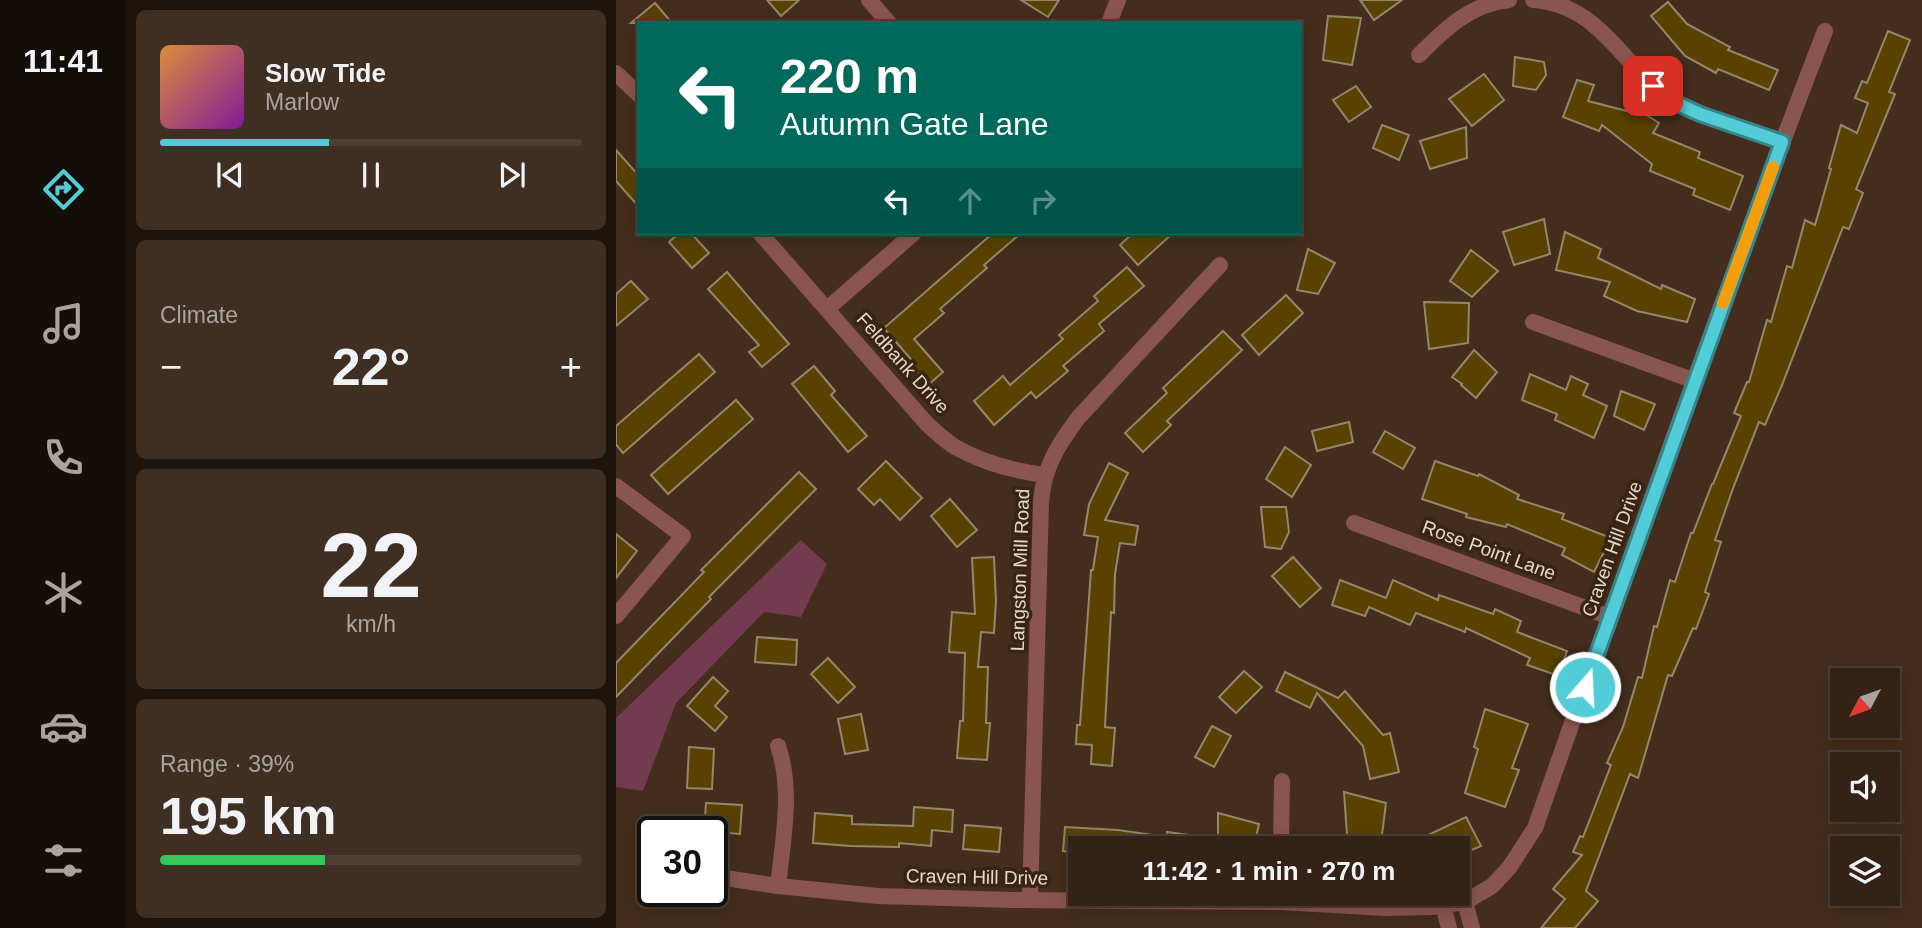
<!DOCTYPE html>
<html lang="en">
<head>
<meta charset="utf-8">
<style>
  body { margin:0; font-family:Helvetica,sans-serif; background:#3e2f22; color:#f1f3f6; height:100vh; display:flex; flex-direction:column; font-size:26px; white-space:nowrap }
  * { box-sizing:border-box; margin:0 }
  p { font-size:23px; color:#a9a4a0 }
  .icon { flex:none; width:38px; height:38px; fill:none; stroke:currentColor; stroke-width:2; stroke-linecap:round; stroke-linejoin:round }
  .map { position:relative; flex:1; overflow:hidden }
  .drawer { display:flex; flex-direction:column; gap:10px; padding:10px; background:#1c130c; width:490px }
  .drawer>* { flex:none }
  .guide { position:absolute; left:21px; top:21px; width:665px; height:214px; border-radius:0px; box-shadow:0 4px 18px #0003,0 0 0 2px #4e3f34; background:#00695c; color:#fff; overflow:hidden }
  .needle { width:46px; rotate:229deg }
  .controls { position:absolute; left:1214px; top:668px; display:grid; gap:14px }
  .controls a { display:grid; place-items:center; width:70px; height:70px; border-radius:0px; background:#332215; box-shadow:0 4px 18px #0003,0 0 0 2px #4e3f34; font-size:35px }
  .speed { position:absolute; left:21px; top:816px; display:flex; gap:14px; font-size:35px; font-weight:700; text-align:center }
  .speed>* { display:grid; place-content:center; width:91px; height:91px; border-radius:50%; background:#332215; box-shadow:0 4px 18px #0003,0 0 0 2px #4e3f34; line-height:1 }
  .speed .limit { border:4px solid #111; border-radius:10px; background:#fff; color:#111 }
  .pin { position:absolute; display:grid; place-items:center; width:60px; height:60px; color:#fff; margin:-30px; border-radius:14px; box-shadow:0 4px 10px #0006 }
  .me { position:absolute; width:77px; margin:-38px; rotate:19deg; stroke-linejoin:round; filter:drop-shadow(0 0 5px #0008) }
  .turn { display:flex; align-items:center; gap:24px; height:147px; padding:0 28px; font-size:32px }
  .turn .icon { width:91px; height:91px; stroke-width:2.5 }
  .turn b { display:block; font-size:49px; line-height:60px }
  .lanes { display:flex; align-items:center; height:66px; padding:0 28px; background:#0003; justify-content:center; gap:35px; direction:ltr }
  .lanes .off { opacity:.35 }
  .big { font-size:52px; font-weight:600; line-height:1.1 }
  .drawer .tile { flex:1; display:flex; flex-direction:column; justify-content:center; gap:10px; min-width:0; padding:0 24px; border-radius:10px; background:#3e2f22 }
  .drawer .dial { align-items:center; gap:0 }
  .dial b { font-size:91px; line-height:1 }
  .song { display:flex; align-items:center; gap:21px }
  .cover { width:84px; height:84px; border-radius:10px; background:linear-gradient(135deg,hsl(30 70% 55%),hsl(290 70% 35%)) }
  .played { height:7px; border-radius:4px; background:linear-gradient(90deg,#52ccd6 40%,#4e3f34 40%) }
  .keys { display:flex; justify-content:space-around; direction:ltr }
  .heat { display:flex; justify-content:space-between; align-items:center; font-size:38px; direction:ltr }
  .charge { height:10px; border-radius:5px; background:linear-gradient(90deg,#34c759 39%,#4e3f34 0) }
  .trip { position:absolute; left:452px; top:836px; width:402px; height:70px; border-radius:0px; background:#332215; box-shadow:0 4px 18px #0003,0 0 0 2px #4e3f34; font-weight:600; line-height:70px; text-align:center }
  main { display:flex; flex:1; min-height:0 }
  .menu { display:flex; flex-direction:column; width:126px; justify-content:space-around; align-items:center; background:#140e08; color:#a9a4a0 }
  .menu .icon { width:49px; height:49px }
  .menu .on { color:#52ccd6 }
  .menu b { font-size:32px; color:#f1f3f6 }
  .map>svg:first-child { display:block }
</style>
</head>
<body>
<main>
<nav class="menu">
<b>11:41</b>
<svg class="icon on" aria-label="directions" viewBox="0 0 24 24"><path d="M12 3l9 9-9 9-9-9zM9 14v-3h6M13 9l2 2-2 2"/></svg>
<svg class="icon" aria-label="music" viewBox="0 0 24 24"><path d="M9 18V5l10-2v13"/><circle cx="6" cy="18" r="3"/><circle cx="16" cy="16" r="3"/></svg>
<svg class="icon" aria-label="phone" viewBox="0 0 24 24"><path d="M5 4h4l2 5-3 2q2 4 5 5l2-3 5 2v4C11 20 4 13 5 4z"/></svg>
<svg class="icon" aria-label="climate" viewBox="0 0 24 24"><path d="M12 3v18M4 7l16 10M4 17L20 7"/></svg>
<svg class="icon" aria-label="car" viewBox="0 0 24 24"><path d="M5 17H2v-5l4-1 3-4h7l3 4 3 1v5h-3M9 17h6M6 11h13"/><circle cx="7" cy="17" r="2"/><circle cx="17" cy="17" r="2"/></svg>
<svg class="icon" aria-label="filters" viewBox="0 0 24 24"><path d="M4 7h16M4 17h16"/><circle cx="9" cy="7" r="2"/><circle cx="15" cy="17" r="2"/></svg>
</nav>
<section class="drawer">
<div class="tile">
<div class="song"><i class="cover"></i><div><b>Slow Tide</b><p>Marlow</p></div></div>
<div class="played"></div>
<div class="keys"><svg class="icon" aria-label="previous" viewBox="0 0 24 24"><path d="M18 5L8 12l10 7zM5 5v14"/></svg><svg class="icon" aria-label="pause" viewBox="0 0 24 24"><path d="M8 5v14M16 5v14"/></svg><svg class="icon" aria-label="next" viewBox="0 0 24 24"><path d="M6 5l10 7-10 7zM19 5v14"/></svg></div>
</div>
<div class="tile"><p>Climate</p>
<div class="heat"><a>−</a><b class="big">22°</b><a>+</a></div>
</div>
<div class="tile dial"><b>22</b><p>km/h</p></div>
<div class="tile"><p>Range · 39%</p><b class="big">195 km</b><div class="charge"></div></div>
</section>
<div class="map">
<svg width="1306" height="928" viewBox="0 0 1306 928">
  <rect width="100%" height="100%" fill="#442d1c"/>
  <path fill="#733b4f" d="M185 540 211 564 185 617 148 612 60 703 27 791 0 787V718Z"/>
  <g fill="#594201" stroke="#94876b" stroke-width="2">
    <path d="M151 0H183L165 16Z"/>
    <path d="M405 0H443L432 17Z"/>
    <path d="M744 0H786L758 20Z"/>
    <path d="M1052 2 1071 24 1114 47 1112 50 1162 70 1153 90 1102 69 1100 73 1069 56 1035 16Z"/>
    <path d="M39 3 56 23H15Z"/>
    <path d="M712 16 745 18 736 65 707 60Z"/>
    <path d="M1272 31 1294 40 1273 92 1279 94 1240 189 1247 193 1233 229 1227 227 1166 385 1149 425 1143 422 1116 491 1099 540 1105 542 1089 592 1093 594 1080 629 1077 628 1056 676 1052 675 1022 778 1014 774 970 891 982 901 959 928H925L949 899 937 889 966 855 957 852 964 836 967 837 995 765 991 763 1007 727 1022 677 1026 678 1038 626 1041 627 1054 580 1059 582 1075 533H1077L1096 484H1097L1125 416 1118 413 1131 382H1133L1151 320 1155 322 1171 266 1176 268 1189 220 1199 225 1215 169 1213 168 1225 125 1241 133 1252 103 1239 98 1246 81 1251 83Z"/>
    <path d="M899 57 928 62 930 75 920 90 897 86Z"/>
    <path d="M868 74 888 100 856 126 833 99Z"/>
    <path d="M961 80 978 85 972 101 1011 111 1015 105 1043 123 1037 133 1084 152 1082 158 1127 176 1114 210 1077 195 1079 189 1034 171 1036 164 986 125 983 131 947 117Z"/>
    <path d="M740 86 755 107 733 122 717 100Z"/>
    <path d="M766 125 793 135 783 160 757 148Z"/>
    <path d="M850 127 851 158 814 169 804 141Z"/>
    <path d="M0 150 23 176V207L0 181Z"/>
    <path d="M928 219 934 254 898 265 887 232Z"/>
    <path d="M949 232 985 249 982 258 1045 289 1046 285 1079 299 1071 322 1021 311 988 296 994 282 940 270Z"/>
    <path d="M63 233H75L93 253 76 268 53 242Z"/>
    <path d="M377 233H405L368 265 371 268 324 309 328 313 298 339 327 372 312 385 297 367 300 365 268 328Z"/>
    <path d="M517 233H557L522 265 504 245Z"/>
    <path d="M692 249 719 263 702 294 681 290Z"/>
    <path d="M855 250 882 271 856 297 834 281Z"/>
    <path d="M511 267 528 286 483 324 488 331 447 366 452 371 420 398 415 392 378 425 358 401 387 376 394 385 447 339 443 335 482 301 478 296Z"/>
    <path d="M111 272 173 344 146 367 133 352 143 345 92 289Z"/>
    <path d="M15 281 32 299 0 326V294Z"/>
    <path d="M670 295 687 313 643 355 626 335Z"/>
    <path d="M808 302 853 303 852 343 813 349Z"/>
    <path d="M607 331 626 350 551 421 555 425 527 452 509 433 551 393 547 388Z"/>
    <path d="M858 350 881 372 860 398 845 385 846 384 836 377Z"/>
    <path d="M83 354 99 372 7 453 0 444V426Z"/>
    <path d="M198 366 219 391 215 395 251 436 232 452 176 384Z"/>
    <path d="M914 374 950 390 955 376 972 384 967 395 991 406 978 438 939 420 941 414 906 400Z"/>
    <path d="M1005 391 1039 404 1028 430 998 416Z"/>
    <path d="M120 400 137 419 52 494 35 475Z"/>
    <path d="M733 422 737 442 701 451 696 431Z"/>
    <path d="M769 431 799 448 787 469 757 452Z"/>
    <path d="M669 447 695 465 676 497 650 479Z"/>
    <path d="M270 461 306 498 284 520 264 499 258 505 242 489Z"/>
    <path d="M819 461 862 476 863 474 903 495 901 499 948 514 946 519 995 538 978 572 946 555 949 548 891 524 890 527 850 517 851 514 806 499Z"/>
    <path d="M493 463 512 473 489 520 522 526 519 545 504 543 499 574 498 613 495 612 489 727 499 728 496 766 475 764 476 745 460 744 461 725H464L475 570H477L482 537 468 535 473 504Z"/>
    <path d="M183 472 200 489 93 597 95 599 0 697V663L88 572 85 570Z"/>
    <path d="M334 499 361 530 341 547 315 516Z"/>
    <path d="M645 507H670L673 532 665 549 649 547Z"/>
    <path d="M0 534 21 551 0 578Z"/>
    <path d="M378 557 380 601 378 633 365 632 362 667H372L370 723H374L371 760 341 758 344 721H347L349 653 333 652 336 612 359 614 356 558Z"/>
    <path d="M677 557 705 588 684 607 656 576Z"/>
    <path d="M724 580 770 598 777 580 822 600 823 595 877 614 879 609 905 621 901 632 951 651 943 676 911 665 914 658 850 628 849 632 800 613 794 625 753 607 749 616 716 605Z"/>
    <path d="M141 637 181 640 180 665 139 662Z"/>
    <path d="M212 658 239 687 222 703 195 674Z"/>
    <path d="M628 671 646 687 620 713 603 697Z"/>
    <path d="M669 672 722 698 729 691 767 735 774 733 783 772 754 779 747 746 701 693 694 708 660 691Z"/>
    <path d="M97 677 112 691 99 706 111 717 99 731 71 706Z"/>
    <path d="M869 709 912 724 896 768 903 770 889 807 849 793 862 749 858 747Z"/>
    <path d="M245 714 252 750 229 754 222 719Z"/>
    <path d="M596 726 615 736 598 767 579 757Z"/>
    <path d="M73 747 98 749 96 789 71 788Z"/>
    <path d="M728 792 770 803 766 835H758V849H732Z"/>
    <path d="M90 803 126 805 124 834 88 831Z"/>
    <path d="M298 807 337 810 336 832 316 830 315 846 283 843V847L234 846 197 843 199 813 236 816V824L297 826Z"/>
    <path d="M602 813 643 824 639 842 618 838 621 849H464V853L447 851 449 827 502 830 551 837V832L602 839Z"/>
    <path d="M850 817 865 846 842 856V849H815L808 837Z"/>
    <path d="M349 825 385 828 383 852 347 849Z"/>
  </g>
  <g fill="none" stroke-linecap="round" stroke-linejoin="round">
    <g stroke="#8a554f" stroke-width="16">
      <path d="M253 0 273 23"/>
      <path d="M917 0C986 4 1007 70 1059 102 1073 111 1089 115 1104 121 1125 128 1145 135 1166 142"/>
      <path d="M493 23 502 0"/>
      <path d="M803 55C829 29 854 4 893 0"/>
      <path d="M0 73 23 95"/>
      <path d="M144 233 311 424C320 432 330 442 341 448 368 463 398 471 429 475"/>
      <path d="M211 309 298 233"/>
      <path d="M917 322 1079 381"/>
      <path d="M0 486 67 536 0 616"/>
      <path d="M738 523 994 617"/>
      <path d="M162 746C177 789 167 841 162 886"/>
      <path d="M665 849 666 781"/>
      <path d="M96 876 162 886 262 896 397 900 665 902 769 908 816 907 849 902 876 886 893 868 919 828C1013 561 1107 294 1209 31"/>
      <path d="M414 900 425 503C427 468 442 445 462 418L604 265"/>
      <path d="M849 902 856 928"/>
      <path d="M827 905 833 928"/>
    </g>
  </g>
  <g fill="none" stroke-linecap="round" stroke-linejoin="round">
    <defs>
      <path id="route" d="M969 687 1166 142 1084 114 1060 103 1037 86"/>
    </defs>
    <use href="#route" stroke="#35858b" stroke-width="18"/>
    <use href="#route" stroke="#52ccd6" stroke-width="12"/>
    <path stroke="#f59e0b" stroke-width="12" d="M1107 303 1157 167"/>
  </g>
  <g text-anchor="middle" dominant-baseline="central" stroke-width="7" stroke-linejoin="round" paint-order="stroke">
    <g font-size="19" fill="#e6d7cc" stroke="#392312">
      <text transform="translate(287 363) rotate(48)">Feldbank Drive</text>
      <text transform="translate(996 549) rotate(-70)">Craven Hill Drive</text>
      <text transform="translate(873 550) rotate(20)">Rose Point Lane</text>
      <text transform="translate(404 570) rotate(-88)">Langston Mill Road</text>
      <text transform="translate(361 877) rotate(1)">Craven Hill Drive</text>
    </g>
  </g>
</svg>
<div class="controls">
<a><svg class="needle" viewBox="-14 -14 28 28"><path d="M0-13l5 13h-10z" fill="#e53935"/><path d="M0 13l5-13h-10z" fill="#a9a4a0"/></svg></a>
<a><svg class="icon" aria-label="sound" viewBox="0 0 24 24"><path d="M4 9h4l5-4v14l-5-4H4zM17 9q2 3 0 6"/></svg></a>
<a><svg class="icon" aria-label="layers" viewBox="0 0 24 24"><path d="M12 4l9 5-9 5-9-5zM3 14l9 5 9-5"/></svg></a>
</div>
<div class="speed"><div class="limit">30</div></div>
<div class="pin" style="left:1037px;top:86px;background:#d93025"><svg class="icon" aria-label="arrive" viewBox="0 0 24 24"><path d="M6 21V4h12l-3 4 3 4H6"/></svg></div>
<svg class="me" style="left:969px;top:687px" viewBox="-20 -20 40 40"><circle r="17" fill="#52ccd6" stroke="#fff" stroke-width="3"/><path d="M0-11L8 9 0 5-8 9z" fill="#fff"/></svg>
<div class="trip">11:42 · 1 min · 270 m</div>
<div class="guide">
<div class="turn"><svg class="icon" aria-label="left" viewBox="0 0 24 24"><path d="M17 20v-9H6M10 6l-5 5 5 5"/></svg><div><b>220 m</b>Autumn Gate Lane</div></div>
<div class="lanes"><svg class="icon" aria-label="left" viewBox="0 0 24 24"><path d="M17 20v-9H6M10 6l-5 5 5 5"/></svg><svg class="icon off" aria-label="ahead" viewBox="0 0 24 24"><path d="M12 20V5M6 11l6-6 6 6"/></svg><svg class="icon off" aria-label="right" viewBox="0 0 24 24"><path d="M7 20v-9h11M14 6l5 5-5 5"/></svg></div>
</div>
</div>
</main>
</body>
</html>
